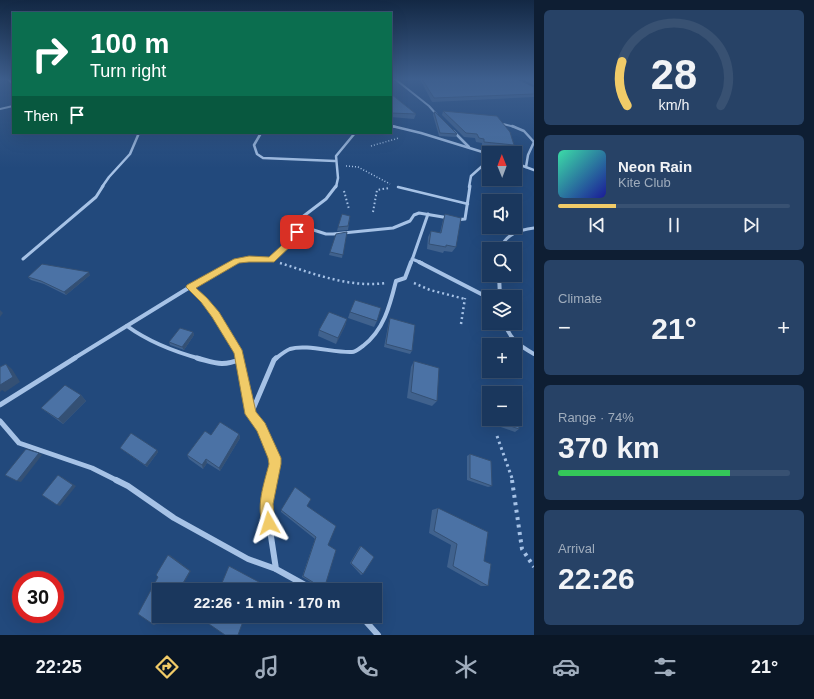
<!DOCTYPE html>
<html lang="en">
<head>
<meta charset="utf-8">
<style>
  body { margin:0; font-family:Helvetica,sans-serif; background:#274266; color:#f1f3f6; height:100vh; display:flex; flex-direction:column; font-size:15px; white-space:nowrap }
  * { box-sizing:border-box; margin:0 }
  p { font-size:13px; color:#9facbc }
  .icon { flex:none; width:22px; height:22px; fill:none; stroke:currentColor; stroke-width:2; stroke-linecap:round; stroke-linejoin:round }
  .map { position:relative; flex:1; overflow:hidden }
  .side { display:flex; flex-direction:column; gap:10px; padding:10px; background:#0e1e33; width:280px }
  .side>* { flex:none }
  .top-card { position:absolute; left:12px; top:12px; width:380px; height:122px; border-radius:0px; box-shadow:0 4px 16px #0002,0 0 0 1px #385172; background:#0b6e4f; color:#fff; overflow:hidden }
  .needle { width:26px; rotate:359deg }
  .tools { position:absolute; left:482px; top:146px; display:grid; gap:8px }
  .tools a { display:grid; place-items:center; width:40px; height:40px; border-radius:0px; background:#1a375d; box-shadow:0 4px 16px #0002,0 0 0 1px #385172; font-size:20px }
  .speed { position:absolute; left:12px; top:571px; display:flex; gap:8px; font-size:20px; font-weight:700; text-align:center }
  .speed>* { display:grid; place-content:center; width:52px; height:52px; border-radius:50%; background:#1a375d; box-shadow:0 4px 16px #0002,0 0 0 1px #385172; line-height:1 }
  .speed .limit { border:6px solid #d22; background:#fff; color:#111 }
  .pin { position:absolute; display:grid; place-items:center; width:34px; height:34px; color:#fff; margin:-17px; border-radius:8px; box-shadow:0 2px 6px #0006 }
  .me { position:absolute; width:44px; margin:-22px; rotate:354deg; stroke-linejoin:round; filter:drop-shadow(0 0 3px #0008) }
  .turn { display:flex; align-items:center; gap:14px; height:84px; padding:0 12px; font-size:18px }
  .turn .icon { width:52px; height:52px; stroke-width:2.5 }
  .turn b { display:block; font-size:28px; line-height:34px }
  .then { display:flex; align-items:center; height:38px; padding:0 12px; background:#0003; gap:8px; font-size:15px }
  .big { font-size:30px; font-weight:700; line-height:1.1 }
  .side .tile { flex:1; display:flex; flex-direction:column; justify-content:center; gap:6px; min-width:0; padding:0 14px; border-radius:6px; background:#274266 }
  .side .dial { align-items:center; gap:0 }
  .dial svg { height:104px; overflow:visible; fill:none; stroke:#385172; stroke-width:7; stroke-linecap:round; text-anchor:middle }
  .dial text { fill:#f1f3f6; stroke:none }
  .song { display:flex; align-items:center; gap:12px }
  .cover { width:48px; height:48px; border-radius:6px; background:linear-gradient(135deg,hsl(160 70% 55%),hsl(240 70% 35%)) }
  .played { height:4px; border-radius:2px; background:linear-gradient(90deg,#f1cb68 25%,#385172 25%) }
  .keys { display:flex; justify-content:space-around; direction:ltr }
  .heat { display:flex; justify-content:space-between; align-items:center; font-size:22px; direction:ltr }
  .charge { height:6px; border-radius:3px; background:linear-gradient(90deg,#34c759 74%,#385172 0) }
  .trip { position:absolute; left:152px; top:583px; width:230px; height:40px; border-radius:0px; background:#1a375d; box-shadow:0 4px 16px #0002,0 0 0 1px #385172; font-weight:700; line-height:40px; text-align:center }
  .tab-bar { display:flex; height:64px; justify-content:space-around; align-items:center; background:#0a1625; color:#9facbc }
  .tab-bar .icon { width:28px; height:28px }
  .tab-bar .active { color:#f1cb68 }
  .tab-bar b { font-size:18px; color:#f1f3f6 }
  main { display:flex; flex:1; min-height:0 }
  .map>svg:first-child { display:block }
</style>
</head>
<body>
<main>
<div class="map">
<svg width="534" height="635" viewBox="0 0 534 635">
  <rect width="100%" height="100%" fill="#22497c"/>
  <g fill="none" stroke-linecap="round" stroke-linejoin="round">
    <g stroke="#a6c2e6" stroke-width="1.5" stroke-dasharray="1 2" stroke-linecap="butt">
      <path d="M371 146 399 138"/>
      <path d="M346 166 358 167 390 184"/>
    </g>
    <g stroke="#a6c2e6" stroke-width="2" stroke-dasharray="1.5 2.5" stroke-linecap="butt">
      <path d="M344 191 349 209"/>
      <path d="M373 212 377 190 389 188"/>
    </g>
    <g stroke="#a6c2e6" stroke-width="2.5" stroke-dasharray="2 3" stroke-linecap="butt">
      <path d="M280 263C315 274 349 288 386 283"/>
      <path d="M414 283 430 290 465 299"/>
      <path d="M461 324 465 298"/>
    </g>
    <path stroke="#a6c2e6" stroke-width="3" stroke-dasharray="2.5 3.5" stroke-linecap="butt" d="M497 436 513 481"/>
    <path stroke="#a6c2e6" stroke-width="4" stroke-dasharray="3 4.5" stroke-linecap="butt" d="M512 480 522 549 534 567"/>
    <path stroke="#a6c2e6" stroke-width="2.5" d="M398 187 468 204"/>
    <g stroke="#a6c2e6" stroke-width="2">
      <path d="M8 79 13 84"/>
      <path d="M395 79 429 106 437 115"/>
      <path d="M0 109 13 106"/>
      <path d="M503 124 515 127"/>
      <path d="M391 126 396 127"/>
    </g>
    <g stroke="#a6c2e6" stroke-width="2.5">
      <path d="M392 126 421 133 489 154"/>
      <path d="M512 126 524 131 534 142"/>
      <path d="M453 131 469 147"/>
      <path d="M261 133 254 145 257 154 263 158 335 161"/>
      <path d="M515 163 534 170"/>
      <path d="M526 167 528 155 534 142"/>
      <path d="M102 187 109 177 130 154 139 133"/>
      <path d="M336 187 338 178 336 156 355 133"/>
      <path d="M469 187 471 176 489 160"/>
    </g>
    <g stroke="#a6c2e6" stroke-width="3">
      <path d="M455 220 465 219 470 186"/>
      <path d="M298 225 326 234H333L393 228 410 221 414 215 419 213 449 218"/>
      <path d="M500 249C506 234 519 230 534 228"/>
      <path d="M23 259 96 197 103 186"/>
      <path d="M412 259 422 263"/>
      <path d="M233 263 249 259 271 260 294 238 301 218 326 199 336 186"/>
      <path d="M411 263 428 214"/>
    </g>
    <g stroke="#a6c2e6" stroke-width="4">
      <path d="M419 262 489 298"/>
      <path d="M499 275 500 297"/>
      <path d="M190 287C205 301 237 339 240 359"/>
      <path d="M505 323C509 339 520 346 534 354"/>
      <path d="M127 326C149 342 175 352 201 359"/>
      <path d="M73 359 190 287 235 262"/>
      <path d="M275 359C279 356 285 351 290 349 306 344 335 353 352 352 356 352 360 348 363 346 384 330 390 305 396 281L405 278 411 262"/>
    </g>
    <g stroke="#a6c2e6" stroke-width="5">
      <path d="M197 358C216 363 222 367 241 359"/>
      <path d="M240 358 251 414 261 427 274 458 275 464 271 481"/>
      <path d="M0 405 75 358"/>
      <path d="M251 414 274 360 276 358"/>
      <path d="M0 421 19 443 92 468 118 481"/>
    </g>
    <g stroke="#a6c2e6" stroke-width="6">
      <path d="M116 480 128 486 174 518 248 559 276 569"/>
      <path d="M271 480 266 504 276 569 314 590"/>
      <path d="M361 616 378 635"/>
    </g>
  </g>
  <g fill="#40628e">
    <path d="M420 79H517L534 87V97L432 102Z"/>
    <path d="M521 79H534V85Z"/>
    <path d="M391 94 416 114 414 119 391 117Z"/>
    <path d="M443 111 514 145 511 149 482 146V143L476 142 475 138 464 137 442 115Z"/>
    <path d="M434 112 457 134 456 137 439 136 433 115Z"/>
    <path d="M445 214 456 247 452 252 444 251 443 253 427 249 428 237 431 231 440 233 443 220Z"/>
    <path d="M350 216 348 230 337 231 338 227Z"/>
    <path d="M347 232 342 258 329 255 330 252Z"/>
    <path d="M90 275 66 295 44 284 31 280 28 277Z"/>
    <path d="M350 312 377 321 374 327 348 318Z"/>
    <path d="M390 318 412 351 410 354 384 347 389 321Z"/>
    <path d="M347 319 345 326 336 344 318 336 319 330Z"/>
    <path d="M193 332 194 335 184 350 170 345 169 342Z"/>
    <path d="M487 339 489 345V362L482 360V345Z"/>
    <path d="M515 347 518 363 515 366Z"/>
    <path d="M414 361 437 401 432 406 407 398 411 367Z"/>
    <path d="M81 395 86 401 63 424 41 408Z"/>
    <path d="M498 419H515L519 429 515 432 498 426Z"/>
    <path d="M239 434 240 438 220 471 207 463 203 469 189 459 187 455 211 435Z"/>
    <path d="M120 448 157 450 158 452 147 467Z"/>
    <path d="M470 454 492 486 488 487 467 480V456Z"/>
    <path d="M307 506 328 545 324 589H323L302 577 315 539 281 512V510Z"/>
    <path d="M438 508 484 561 488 586H481L447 567 451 545 429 533 432 510Z"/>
    <path d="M360 546H361L363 574 361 575 350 563Z"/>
  </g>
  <g fill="#345074">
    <path d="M89 272 90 275 66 295 64 292Z"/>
    <path d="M0 310 3 313 0 317Z"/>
    <path d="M347 319 345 326 336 344 338 338Z"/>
    <path d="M193 332 194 335 184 350 182 347Z"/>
    <path d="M6 364 12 369 20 382 5 392 2 390 0 392V385Z"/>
    <path d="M81 395 86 401 63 424 58 419Z"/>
    <path d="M239 434 240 438 220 471 219 468Z"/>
    <path d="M157 450 158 452 147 467 145 465Z"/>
    <path d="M39 453 42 455 21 482 17 481Z"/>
    <path d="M206 459 207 463 203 469 202 465Z"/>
    <path d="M62 477 76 486 60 506 57 505Z"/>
    <path d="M168 555H170L191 571 180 590H179Z"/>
    <path d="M159 616H161L157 624 154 625Z"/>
  </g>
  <g fill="#4b72a5" stroke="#345074">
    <path d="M422 79H517L534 87V94L434 98Z"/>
    <path d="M529 79H534V82Z"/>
    <path d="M391 94 416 114 391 113Z"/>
    <path d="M443 111 497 116 510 132 514 145 484 142V139L479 138 477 134 466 133Z"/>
    <path d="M434 112H435L457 134 440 133Z"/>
    <path d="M342 214 350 216 348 226 338 227Z"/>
    <path d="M445 214 461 218 456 247 446 245V247L429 244 431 231 441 233Z"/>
    <path d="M347 232 343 255 330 252 336 234Z"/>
    <path d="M42 264 89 272 64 292 41 281 28 277Z"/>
    <path d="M355 300 381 308 377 321 350 312Z"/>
    <path d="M329 312 347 319 338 338 319 330Z"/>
    <path d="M390 318 415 325 412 351 386 344Z"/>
    <path d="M180 328 193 332 182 347 169 342Z"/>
    <path d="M487 339 507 345H489V354H487Z"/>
    <path d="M515 347 517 348 518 363 515 362Z"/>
    <path d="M414 361 439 368 437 401 411 392Z"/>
    <path d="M6 364 13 377 0 385V367Z"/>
    <path d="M65 385 81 395 58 419 41 408Z"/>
    <path d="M515 406H517L519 429 502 423V419H515Z"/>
    <path d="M220 422 239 434 219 468 206 459 202 465 187 455 205 431 211 435Z"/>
    <path d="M131 433 157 450 145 465 120 448Z"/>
    <path d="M26 449 39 453 17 481 5 475Z"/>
    <path d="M470 454 491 461 492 486 470 478Z"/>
    <path d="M58 475 73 485 57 505 42 495Z"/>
    <path d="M295 487 311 499 307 506 336 526 328 545 336 550 324 589 303 576 316 537 281 510Z"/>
    <path d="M438 508 488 532 484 561 491 564 488 586 453 566 457 544 434 531Z"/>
    <path d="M361 546 374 557 363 574 351 563Z"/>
    <path d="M168 555 190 571 179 590H174L172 589V590H159V616L154 625 138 614 158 577 156 575Z"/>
    <path d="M229 566 259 582 256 590H219Z"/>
    <path d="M209 616H245L238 635H225L206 622Z"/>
  </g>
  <linearGradient id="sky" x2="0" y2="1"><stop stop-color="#132844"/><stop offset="0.47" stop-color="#3e5f8e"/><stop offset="1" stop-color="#3e5f8e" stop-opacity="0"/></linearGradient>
  <rect width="534" height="168" fill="url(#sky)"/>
  <path fill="#f1cb68" stroke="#9d8444" d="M297 229 301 232 297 240 274 262H249L239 263 196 288 207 298 219 312 242 350 256 412 265 423 281 458V464L273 504 275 523 273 528 269 530 264 528C255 507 264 484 269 464L268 458 257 431 245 414 234 353 212 317 201 302 186 287 187 285 234 259 249 256 269 257 291 237 295 230Z"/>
</svg>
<div class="tools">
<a><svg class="needle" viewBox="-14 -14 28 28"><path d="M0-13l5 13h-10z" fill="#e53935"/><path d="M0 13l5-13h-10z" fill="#9facbc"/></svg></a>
<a><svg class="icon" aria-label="sound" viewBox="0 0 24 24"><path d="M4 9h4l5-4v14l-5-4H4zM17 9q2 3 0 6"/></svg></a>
<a><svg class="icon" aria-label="search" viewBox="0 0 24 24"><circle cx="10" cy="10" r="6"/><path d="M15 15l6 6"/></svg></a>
<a><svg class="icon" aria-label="layers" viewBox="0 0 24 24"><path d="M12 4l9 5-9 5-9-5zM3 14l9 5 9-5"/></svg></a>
<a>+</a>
<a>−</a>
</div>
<div class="speed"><div class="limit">30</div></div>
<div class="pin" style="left:297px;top:232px;background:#d93025"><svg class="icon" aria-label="arrive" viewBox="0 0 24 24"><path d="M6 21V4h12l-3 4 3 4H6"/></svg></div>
<svg class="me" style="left:269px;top:523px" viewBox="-20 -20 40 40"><path d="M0-17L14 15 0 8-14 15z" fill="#f1cb68" stroke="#fff" stroke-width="4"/></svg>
<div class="trip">22:26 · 1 min · 170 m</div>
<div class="top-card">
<div class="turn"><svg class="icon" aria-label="right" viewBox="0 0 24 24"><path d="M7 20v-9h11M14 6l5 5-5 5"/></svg><div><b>100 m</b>Turn right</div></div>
<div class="then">Then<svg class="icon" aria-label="arrive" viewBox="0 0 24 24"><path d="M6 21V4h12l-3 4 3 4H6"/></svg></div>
</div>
</div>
<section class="side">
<div class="tile dial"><svg viewBox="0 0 100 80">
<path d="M14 69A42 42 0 1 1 86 69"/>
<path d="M14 69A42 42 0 0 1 10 35" stroke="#f1cb68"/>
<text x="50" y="56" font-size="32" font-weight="700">28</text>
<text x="50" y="72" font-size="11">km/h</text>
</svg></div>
<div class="tile">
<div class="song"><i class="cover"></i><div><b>Neon Rain</b><p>Kite Club</p></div></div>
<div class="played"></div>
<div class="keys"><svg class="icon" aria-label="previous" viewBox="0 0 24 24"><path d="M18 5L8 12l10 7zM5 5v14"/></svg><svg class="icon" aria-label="pause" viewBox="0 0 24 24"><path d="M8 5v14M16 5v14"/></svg><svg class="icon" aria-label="next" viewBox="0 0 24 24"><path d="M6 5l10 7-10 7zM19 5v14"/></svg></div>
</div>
<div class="tile"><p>Climate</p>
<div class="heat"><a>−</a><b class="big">21°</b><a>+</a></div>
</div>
<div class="tile"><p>Range · 74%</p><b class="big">370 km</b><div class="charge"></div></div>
<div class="tile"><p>Arrival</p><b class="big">22:26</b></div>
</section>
</main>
<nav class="tab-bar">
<b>22:25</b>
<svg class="icon active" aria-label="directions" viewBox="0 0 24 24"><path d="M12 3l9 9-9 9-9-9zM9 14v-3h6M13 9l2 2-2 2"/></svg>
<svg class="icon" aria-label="music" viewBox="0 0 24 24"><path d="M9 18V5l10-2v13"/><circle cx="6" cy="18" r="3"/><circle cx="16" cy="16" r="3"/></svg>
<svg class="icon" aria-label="phone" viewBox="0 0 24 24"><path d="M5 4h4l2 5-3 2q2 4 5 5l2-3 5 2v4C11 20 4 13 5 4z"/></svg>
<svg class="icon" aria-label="climate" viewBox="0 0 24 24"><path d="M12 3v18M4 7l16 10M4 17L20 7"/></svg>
<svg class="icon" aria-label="car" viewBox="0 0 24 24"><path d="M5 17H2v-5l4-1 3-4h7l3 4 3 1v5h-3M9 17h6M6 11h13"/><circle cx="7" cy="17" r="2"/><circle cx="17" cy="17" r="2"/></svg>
<svg class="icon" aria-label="filters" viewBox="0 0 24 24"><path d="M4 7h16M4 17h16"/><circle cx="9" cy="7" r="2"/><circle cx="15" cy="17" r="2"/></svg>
<b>21°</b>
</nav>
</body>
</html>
